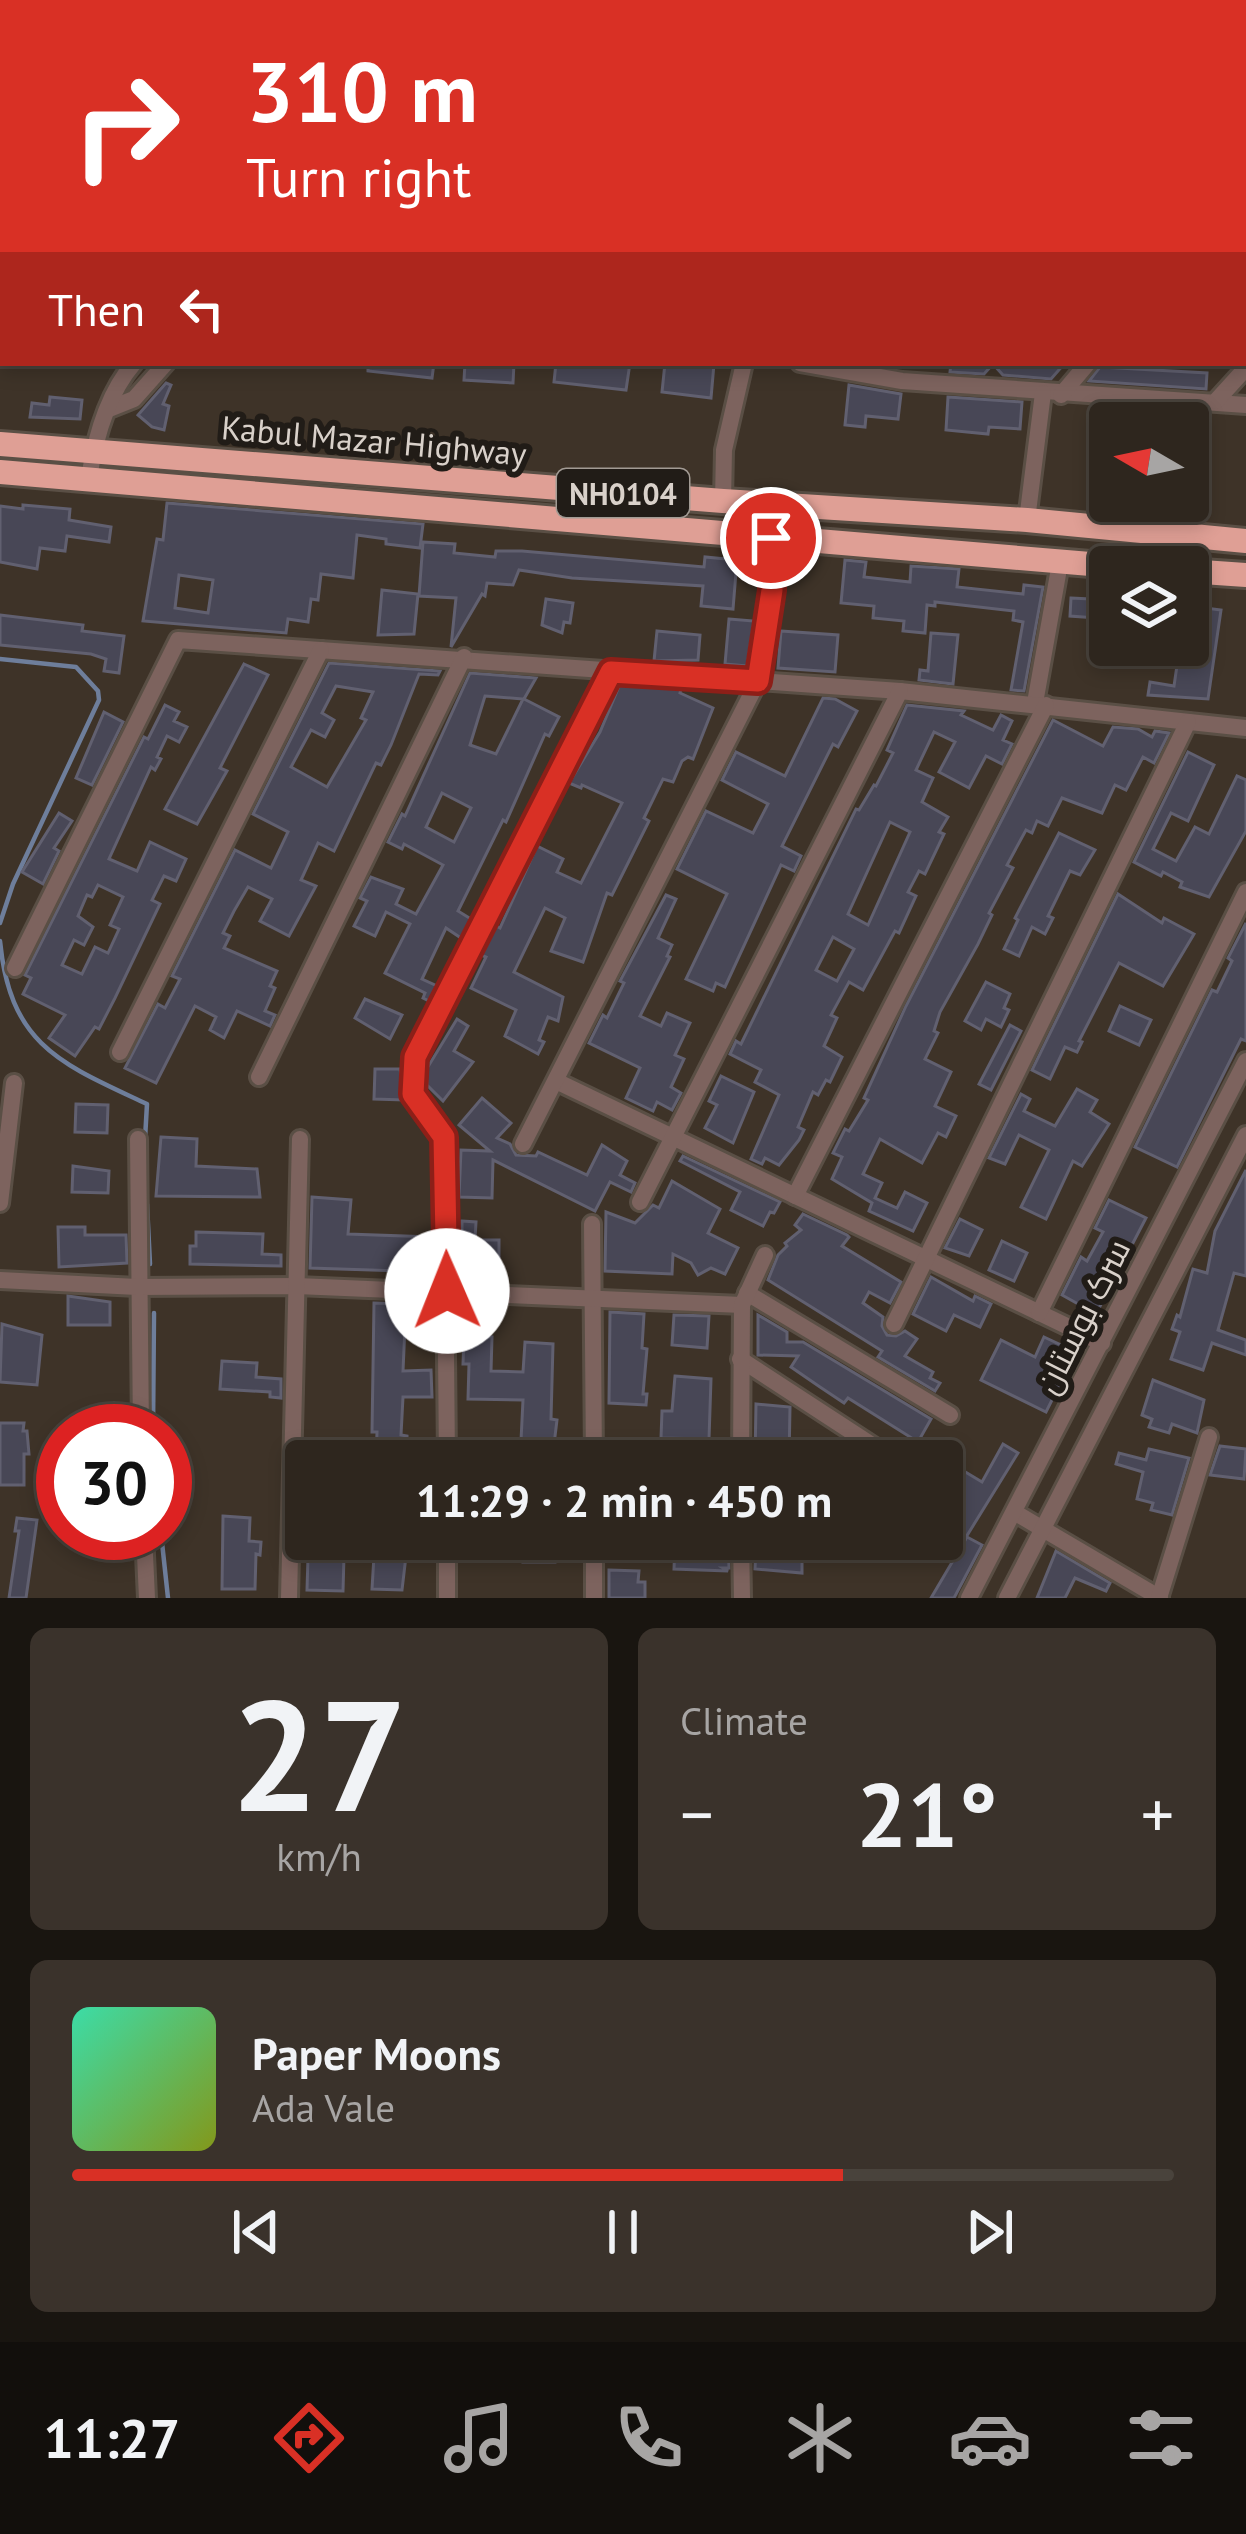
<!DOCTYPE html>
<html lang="en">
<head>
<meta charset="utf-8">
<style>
  body { margin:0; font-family:"PT Sans",Cairo,sans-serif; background:#3a322b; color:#f1f3f6; height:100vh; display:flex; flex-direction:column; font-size:45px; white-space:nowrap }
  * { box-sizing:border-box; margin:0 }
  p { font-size:39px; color:#a7a5a4 }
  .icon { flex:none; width:66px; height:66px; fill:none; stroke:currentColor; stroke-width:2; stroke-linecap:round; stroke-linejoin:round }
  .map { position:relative; height:1598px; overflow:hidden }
  .details { display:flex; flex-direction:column; gap:30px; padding:30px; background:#191510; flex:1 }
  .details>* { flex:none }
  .banner { position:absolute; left:0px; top:0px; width:1248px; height:366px; box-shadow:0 6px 18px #0003,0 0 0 3px #49433c; background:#d93025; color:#fff; overflow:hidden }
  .needle { width:78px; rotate:279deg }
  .controls { position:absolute; left:1089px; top:402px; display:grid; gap:24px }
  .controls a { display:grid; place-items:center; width:120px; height:120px; border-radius:12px; background:#2e261e; box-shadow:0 6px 18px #0003,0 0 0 3px #49433c; font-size:60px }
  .speed { position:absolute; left:36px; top:1404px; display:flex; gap:24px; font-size:60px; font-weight:700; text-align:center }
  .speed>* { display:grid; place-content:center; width:156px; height:156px; border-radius:50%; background:#2e261e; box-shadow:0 6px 18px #0003,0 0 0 3px #49433c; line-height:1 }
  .speed .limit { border:18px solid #d22; background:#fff; color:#111 }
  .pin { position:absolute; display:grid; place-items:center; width:102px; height:102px; color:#fff; margin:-51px; border:6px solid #fff; border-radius:50%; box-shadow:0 3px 12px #0007 }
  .me { position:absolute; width:132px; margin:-66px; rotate:359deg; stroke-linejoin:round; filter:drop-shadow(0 0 9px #0008) }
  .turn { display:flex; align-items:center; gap:42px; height:252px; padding:0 48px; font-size:54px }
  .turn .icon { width:156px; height:156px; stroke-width:2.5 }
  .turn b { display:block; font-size:84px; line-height:102px }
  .then { display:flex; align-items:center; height:114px; padding:0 48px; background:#0003; gap:24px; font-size:45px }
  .big { font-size:90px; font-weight:700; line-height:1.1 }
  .details .tile { flex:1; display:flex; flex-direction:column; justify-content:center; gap:18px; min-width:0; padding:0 42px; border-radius:18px; background:#3a322b }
  .details .dial { align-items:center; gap:0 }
  .dial b { font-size:156px; line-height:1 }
  .song { display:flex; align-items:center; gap:36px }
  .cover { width:144px; height:144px; border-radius:18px; background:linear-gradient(135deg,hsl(160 70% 55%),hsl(70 70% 35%)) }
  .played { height:12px; border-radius:6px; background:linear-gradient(90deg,#d93025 70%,#49433c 70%) }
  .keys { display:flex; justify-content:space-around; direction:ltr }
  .heat { display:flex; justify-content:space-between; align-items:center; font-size:66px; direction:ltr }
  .details .tiles { flex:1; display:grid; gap:30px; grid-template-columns:1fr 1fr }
  .tile:last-child { grid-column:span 2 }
  .trip { position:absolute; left:285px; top:1440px; width:678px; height:120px; border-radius:12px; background:#2e261e; box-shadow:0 6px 18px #0003,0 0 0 3px #49433c; font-weight:700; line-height:120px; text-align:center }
  .tab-bar { display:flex; height:192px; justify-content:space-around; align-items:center; background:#120f0c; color:#a7a5a4 }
  .tab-bar .icon { width:84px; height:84px }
  .tab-bar .selected { color:#d93025 }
  .tab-bar b { font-size:54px; color:#f1f3f6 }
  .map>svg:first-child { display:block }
</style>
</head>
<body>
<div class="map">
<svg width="1246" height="1598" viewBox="0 0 1246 1598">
  <rect width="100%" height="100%" fill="#3e3328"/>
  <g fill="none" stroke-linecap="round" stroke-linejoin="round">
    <g stroke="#6e7e9b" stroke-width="4.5">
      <path d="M0 659 76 667 98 691 99 700 13 884 0 923"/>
      <path d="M0 941C10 1046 62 1064 147 1104L145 1139"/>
      <path d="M147 1204 150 1264"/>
      <path d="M153 1431 154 1313"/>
      <path d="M161 1533 168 1598"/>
    </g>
  </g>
  <g fill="#484756" stroke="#616070" stroke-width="3" fill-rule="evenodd">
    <path d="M368 363H434L432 378 368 371Z"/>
    <path d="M465 363H514L513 383 464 380Z"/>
    <path d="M556 363H630L626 390 554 382Z"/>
    <path d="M665 363 714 364 711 398 662 392Z"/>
    <path d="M951 363H1065L1051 379 1003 375 993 364 984 374 950 372Z"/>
    <path d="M1100 367 1207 373 1206 389 1089 381Z"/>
    <path d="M166 383 171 385 163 404 169 406 164 430 152 427 138 415Z"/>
    <path d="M849 385 901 394 898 419 866 416 865 427 845 425Z"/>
    <path d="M50 397 82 400 80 419 30 417 32 403 49 405Z"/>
    <path d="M948 397 1022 402 1020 429 989 427 988 434 946 430Z"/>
    <path d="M167 503 423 524 420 548 386 544V539L357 535 353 578 321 574 318 600 311 599 308 622 288 619 286 633 143 621 157 539 163 540ZM179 575 213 580 208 613 175 608Z"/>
    <path d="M23 505 70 509 69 520 111 527 109 542 67 536 65 551 40 548 37 569 0 562V506L23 509Z"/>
    <path d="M423 542 455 544 454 553 495 557 496 551H522L704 567 705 557 737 560 733 609 701 606 703 586 572 578 519 570 513 585 487 583 485 596 482 594 451 647 456 598 419 596Z"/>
    <path d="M845 560 866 562 864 577 910 582 911 566 959 569 957 587 1023 594 1024 585 1043 587 1024 691 1011 690 1023 622 1013 620 1014 611 935 602V606L927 605 925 633 903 631 904 621 873 618 874 606 841 603Z"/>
    <path d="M382 590 418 594 414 634 378 635Z"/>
    <path d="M1071 598 1110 600V619L1070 616Z"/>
    <path d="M546 599 573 603 570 623 564 622 562 633 542 625Z"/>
    <path d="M1190 606 1221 610 1208 699 1148 695 1150 682 1174 686 1180 645H1188Z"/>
    <path d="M0 615 83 625 82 631 124 636 119 673 104 671 106 659 91 654 0 645Z"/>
    <path d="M729 619 754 621 747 666 725 664Z"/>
    <path d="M657 631 700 635 698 660 654 661Z"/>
    <path d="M781 631 838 635 835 672 778 668Z"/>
    <path d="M931 633 958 635 953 684 919 680 920 670 928 671Z"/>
    <path d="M329 663 440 671 438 675 419 674 391 745 381 765 376 763 334 851 318 843 301 880 316 886 289 936 260 921 272 899 248 887 234 911 223 933 230 936 224 948 277 971 270 986 275 988 265 1011 275 1015 270 1026 237 1011 224 1038 210 1030 216 1017 195 1006 156 1083 125 1068 158 1004 165 1008 180 979 172 976 235 850 271 868 288 832 253 814ZM336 686 373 692 361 718 366 720 327 787 291 767 311 730 325 737 334 720 322 713Z"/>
    <path d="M244 664 268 675 220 768 227 771 197 824 165 809Z"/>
    <path d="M470 673 536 678 524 699 559 717 549 736 545 734 506 822 503 820 458 911 471 919 461 938 446 928 422 979 437 986 429 1001 423 998 425 993 385 973 410 924 386 912 375 936 354 926 367 901 360 898 371 877 403 889 396 904 416 914 443 865 404 844 402 849 388 842 402 814 405 816ZM485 696 523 699 496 754 470 745ZM442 793 471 808 454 842 426 827Z"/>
    <path d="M620 684 681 688 680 693 713 708 693 759 688 757 682 761 673 782 663 779 644 818 649 821 612 895 607 893 583 962 551 951 565 918 545 908 514 972 563 997 558 1021 548 1017 539 1040 544 1042 538 1054 505 1036 516 1010 471 988 486 957 481 955 496 926 500 928 537 846 563 859 557 872 581 883 622 803 582 785 581 788 569 783 600 732Z"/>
    <path d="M823 698 835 699 857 711 838 747 833 744 782 846 801 856 794 871 781 865 725 987 716 983 713 991 686 979 727 894 677 869 706 811 753 833 768 804 722 780 736 752 785 776Z"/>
    <path d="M165 705 179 712 174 721 187 727 179 742 167 736 157 757 161 759 155 770 151 767 109 859 137 871 150 842 186 859 176 881 164 876 152 900 160 904 115 998 99 1029 95 1027 75 1056 49 1038 65 1015 23 994 31 978 25 975 144 737 148 739ZM98 885 123 897 110 925 119 929 108 953 95 947 82 974 62 965 74 940 84 945 93 927 78 916 87 895 92 897Z"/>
    <path d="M907 705 964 711 961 715 993 730 1001 715 1012 721 1003 740 1012 744 1002 764 986 756 969 788 939 772 955 742 934 732 916 770 933 778 922 802 948 817 939 832 944 834 925 874 919 871 908 892 916 896 899 933 895 931 863 990 849 982 831 1015 837 1018 824 1046 842 1057 830 1082 826 1080 818 1095 813 1092 798 1127 804 1130 799 1140 779 1165 765 1158 762 1164 751 1159 779 1095 755 1082 761 1070 730 1054 736 1041 741 1044 856 809 859 810 874 785 876 786 893 753 887 750ZM890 822 910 832 868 925 848 914ZM833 937 854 949 837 981 816 970Z"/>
    <path d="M104 712 123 722 92 785 76 778Z"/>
    <path d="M1053 720 1103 746 1113 727 1138 729 1152 737 1155 731 1169 733 1154 763 1143 757 1126 790 1115 785 1102 813 1062 798 1048 826 1037 821 1032 833 1026 830 1007 865 1013 868 989 913 992 915 978 944 940 1012 934 1031 938 1033 925 1059 951 1072 935 1106 956 1116 946 1137 938 1133 922 1163 880 1139 863 1174 882 1183 875 1198 897 1208 905 1192 927 1203 913 1231 869 1211 872 1203 832 1179 842 1157 833 1153 845 1129 849 1131 868 1100 864 1098 906 1006Z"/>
    <path d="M1188 752 1214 765 1188 821 1171 813 1153 849 1176 861 1195 827 1209 834 1237 776 1246 780V831L1209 897 1180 887 1182 882 1163 872 1161 876 1134 862Z"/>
    <path d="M59 813 72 821 54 848 59 851 43 884 22 872Z"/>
    <path d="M1059 833 1095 850 1080 875 1070 871 1048 916 1053 918 1045 934 1032 927 1019 956 1004 949 1018 920 1015 918Z"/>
    <path d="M1118 894 1162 923 1164 918 1194 934 1163 986 1119 963 1079 1041 1082 1042 1077 1052 1065 1047 1050 1079 1032 1070Z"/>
    <path d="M666 895 676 899 658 938 672 945 667 956 670 957 640 1016 661 1026 667 1013 690 1023 675 1055 684 1059 671 1087 681 1093 672 1110 657 1102 653 1111 626 1098 640 1068 589 1043 603 1015 607 1018 624 983 620 981Z"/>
    <path d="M1246 923V1041L1241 1039 1177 1167 1135 1147 1212 990 1217 992 1232 961 1228 958Z"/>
    <path d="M986 982 1010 994 1004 1008 1009 1010 1001 1027 986 1019 981 1030 965 1021Z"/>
    <path d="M365 999 402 1015 390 1039 355 1018Z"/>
    <path d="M1120 1006 1151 1020 1139 1045 1109 1031Z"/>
    <path d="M457 1019 468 1026 454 1051 473 1062 443 1101 427 1085 426 1070Z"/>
    <path d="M1010 1025 1021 1031 991 1090 979 1084Z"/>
    <path d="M375 1069H400L404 1100 374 1099Z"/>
    <path d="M721 1076 754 1092 733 1143 705 1128 717 1105 709 1101Z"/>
    <path d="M1077 1089 1097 1100 1090 1112 1109 1124 1082 1166 1073 1161 1046 1219 1021 1207 1049 1150 1019 1135 1005 1164 989 1158 1021 1094 1030 1099 1024 1111 1055 1126Z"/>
    <path d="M482 1098 511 1123 497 1138 510 1144 516 1155 536 1156 538 1152 587 1175 602 1145 627 1161 620 1175 635 1183 631 1192 610 1182 595 1211 493 1160 492 1198 459 1197 461 1150 490 1151 459 1125Z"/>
    <path d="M76 1104 108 1105 107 1133 75 1132Z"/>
    <path d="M161 1137 197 1139 196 1166 257 1169 260 1197 156 1196Z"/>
    <path d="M683 1156 780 1202 774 1213 770 1212 763 1226 731 1210 740 1192 680 1161Z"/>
    <path d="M73 1166 109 1171 108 1193 72 1192Z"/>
    <path d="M1246 1170V1276L1234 1273 1218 1330 1246 1340V1355L1212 1343 1203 1370 1171 1359 1180 1332 1172 1329 1177 1315 1180 1317 1193 1269 1207 1273 1215 1231Z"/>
    <path d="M672 1181 720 1209 708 1233 738 1248 725 1274 711 1268 698 1275 691 1263 673 1254 672 1274 605 1271 606 1212 635 1223 653 1205 659 1208Z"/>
    <path d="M312 1197 351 1200 348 1234 432 1237 431 1272 310 1268Z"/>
    <path d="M1109 1200 1146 1218 1096 1314 1062 1295 1081 1257 1087 1261 1103 1232 1095 1228Z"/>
    <path d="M803 1214 847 1235 849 1237 842 1246 901 1282 890 1303 869 1292 863 1303 883 1317 882 1326 887 1335 896 1336 905 1331 917 1339 905 1356 933 1372 930 1378 940 1383 935 1391 878 1357 882 1351 768 1280 778 1255 787 1246 785 1243 801 1230 795 1225Z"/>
    <path d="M960 1219 982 1230 969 1256 945 1248Z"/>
    <path d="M462 1221 476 1222 475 1240H499V1267H462Z"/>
    <path d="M58 1227H85V1235H126L127 1263 59 1267Z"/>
    <path d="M196 1232 263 1234 262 1254 281 1255V1266L190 1264V1246H196Z"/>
    <path d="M1002 1241 1027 1253 1014 1281 989 1270Z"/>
    <path d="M931 1277 973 1301 975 1296 991 1304 980 1327 954 1315 946 1331 913 1314Z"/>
    <path d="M68 1296 110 1302V1325H68Z"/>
    <path d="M374 1303 406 1304 403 1371 431 1370 432 1397H403L401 1435 407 1436V1461H376L377 1432H372Z"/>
    <path d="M610 1312 644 1314 642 1348 647 1349 643 1394H647L646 1405 609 1403Z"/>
    <path d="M674 1315 709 1316 707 1348 672 1345Z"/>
    <path d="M758 1315 787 1332V1342H803L931 1419 918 1442 848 1398 844 1403 820 1387 791 1367 798 1356 758 1355Z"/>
    <path d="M2 1324 42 1335 37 1385 0 1382Z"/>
    <path d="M464 1336 492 1337 491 1371 523 1372 525 1342 553 1344 551 1419 557 1420 552 1461H520L523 1400 468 1399 469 1364H463Z"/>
    <path d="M1044 1337 1076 1352 1046 1412 981 1380 1001 1340 1035 1357Z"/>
    <path d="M222 1361 257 1363 256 1377 281 1379V1398L270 1397V1392L220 1389Z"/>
    <path d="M675 1376 711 1379 709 1439 661 1438 662 1411H672Z"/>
    <path d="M1153 1380 1204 1400 1197 1433 1172 1424 1169 1433 1149 1427 1152 1419 1142 1415Z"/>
    <path d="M756 1404 790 1407 789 1461H755Z"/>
    <path d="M0 1423H24L23 1431H27L29 1454H24V1485H0Z"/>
    <path d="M1003 1444 1018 1453 963 1542 950 1536 962 1515 942 1503V1458L982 1482Z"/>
    <path d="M1220 1446 1246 1449 1244 1479 1210 1475Z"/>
    <path d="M1149 1449 1189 1458 1172 1515 1151 1510 1153 1503 1137 1499 1143 1472 1116 1464 1119 1453 1146 1460Z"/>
    <path d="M223 1516 250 1518 249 1541 261 1542 260 1555 256 1554 255 1589H222Z"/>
    <path d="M17 1518 37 1520 26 1598H9L19 1531H15Z"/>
    <path d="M967 1537 982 1545 954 1598H931Z"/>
    <path d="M326 1539H353L352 1557 344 1556 343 1591 307 1590 308 1557H326Z"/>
    <path d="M375 1539H408L402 1590 372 1589Z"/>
    <path d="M524 1539H556L555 1562H523Z"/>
    <path d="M721 1539H728L729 1568H723L728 1571 674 1569 675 1542 721 1543Z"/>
    <path d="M786 1539 802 1542V1573L755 1569 756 1544 786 1545Z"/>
    <path d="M1056 1551 1110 1583 1106 1591 1075 1578 1065 1598H1037Z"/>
    <path d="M609 1570 639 1571 638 1582H645V1598H609Z"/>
  </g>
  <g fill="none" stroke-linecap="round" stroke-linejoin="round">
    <defs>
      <g id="minor">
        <path d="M453 0 457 3"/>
        <path d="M648 0 651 3"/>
        <path d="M973 0 976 3"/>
        <path d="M117 3 119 0"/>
        <path d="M281 3 284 0"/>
        <path d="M479 3 482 0"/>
        <path d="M724 3 727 0"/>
        <path d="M1061 3 1064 0"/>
        <path d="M1230 3 1232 0"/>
        <path d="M0 104 3 107"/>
        <path d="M0 137 3 133"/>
        <path d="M1245 177 1246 176"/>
        <path d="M1245 231 1246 232"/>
        <path d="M800 363 902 381 1246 405"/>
        <path d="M1061 395 1088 363"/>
        <path d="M1216 401 1246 368"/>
        <path d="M109 409 134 399 166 363"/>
        <path d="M89 478C95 439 108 393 134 363"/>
        <path d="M723 501 724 450 744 363"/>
        <path d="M1027 520 1043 393"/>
        <path d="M1035 703 1060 563"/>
        <path d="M15 968 178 640 900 691 1246 728"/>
        <path d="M120 1052 321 650"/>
        <path d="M259 1077 464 657"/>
        <path d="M556 1081 1102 1343"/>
        <path d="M138 1139 141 1431"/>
        <path d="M523 1144 758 681 772 590 771 538"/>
        <path d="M795 1196 1046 705"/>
        <path d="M640 1202 900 691"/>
        <path d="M0 1203 14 1083"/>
        <path d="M592 1224 594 1461"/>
        <path d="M0 1280 137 1287 297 1286 742 1305"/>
        <path d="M747 1293 950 1415"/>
        <path d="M1039 1313 1246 892"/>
        <path d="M894 1324 1188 722"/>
        <path d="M740 1359 878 1449"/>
        <path d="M447 1461 444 1137C424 1109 407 1093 415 1057L611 672"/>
        <path d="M741 1461 742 1305 765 1255"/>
        <path d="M1014 1512 1160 1598"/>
        <path d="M144 1533 147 1598"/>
        <path d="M741 1539 742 1598"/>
        <path d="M289 1598 300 1139"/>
        <path d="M447 1598V1539"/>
        <path d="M594 1598V1539"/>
        <path d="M969 1598 1246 1061"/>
        <path d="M1007 1598 1246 1135"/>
        <path d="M1159 1598 1209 1437"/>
      </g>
      <g id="highway">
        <path d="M0 444 723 501 1027 520 1246 541"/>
        <path d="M0 472 1126 567"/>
        <path d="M1188 571 1246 575"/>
      </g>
    </defs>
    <use href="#minor" stroke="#5a4f45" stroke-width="22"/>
    <use href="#highway" stroke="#5a4f45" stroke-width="30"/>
    <use href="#minor" stroke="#7d635e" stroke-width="16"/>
    <use href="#highway" stroke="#df9f95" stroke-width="24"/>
  </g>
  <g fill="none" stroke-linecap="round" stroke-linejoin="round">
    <defs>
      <path id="route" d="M447 1291 444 1137 413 1094 415 1057 611 672 758 681 772 590 771 538"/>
    </defs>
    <use href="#route" stroke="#8d1f18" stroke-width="30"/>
    <use href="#route" stroke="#d93025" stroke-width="21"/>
  </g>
  <g text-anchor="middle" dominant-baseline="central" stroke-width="12" stroke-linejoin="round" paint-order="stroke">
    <rect fill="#211c17" stroke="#a29b94" stroke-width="3" x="557" y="469" width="132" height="48" rx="9"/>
    <g font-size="30" font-weight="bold" fill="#d9d1ca">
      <text x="623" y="493">NH0104</text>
    </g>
    <g font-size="33" fill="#d9d1ca" stroke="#211c17">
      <text transform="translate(374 440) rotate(5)">Kabul Mazar Highway</text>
      <text transform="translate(1082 1316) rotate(-63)">سرک بوستان</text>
    </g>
  </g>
</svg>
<div class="controls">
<a><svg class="needle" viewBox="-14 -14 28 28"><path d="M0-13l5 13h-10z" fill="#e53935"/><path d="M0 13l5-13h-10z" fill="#a7a5a4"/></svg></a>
<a><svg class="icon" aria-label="layers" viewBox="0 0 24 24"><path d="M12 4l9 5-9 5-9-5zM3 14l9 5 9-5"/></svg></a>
</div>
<div class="speed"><div class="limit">30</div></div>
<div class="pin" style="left:771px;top:538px;background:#d93025"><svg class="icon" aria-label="arrive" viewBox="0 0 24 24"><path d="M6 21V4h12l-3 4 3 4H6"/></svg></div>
<svg class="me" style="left:447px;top:1291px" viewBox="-20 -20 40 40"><circle r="19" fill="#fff"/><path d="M0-13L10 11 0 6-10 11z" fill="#d93025"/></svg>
<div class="trip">11:29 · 2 min · 450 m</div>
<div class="banner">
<div class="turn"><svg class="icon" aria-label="right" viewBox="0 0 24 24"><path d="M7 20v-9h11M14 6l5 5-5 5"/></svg><div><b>310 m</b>Turn right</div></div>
<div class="then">Then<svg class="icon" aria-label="left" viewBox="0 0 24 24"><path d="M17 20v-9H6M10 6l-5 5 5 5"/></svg></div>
</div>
</div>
<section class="details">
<div class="tiles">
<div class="tile dial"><b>27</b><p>km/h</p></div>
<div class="tile"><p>Climate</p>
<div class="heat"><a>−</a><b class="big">21°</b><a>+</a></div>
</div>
<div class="tile">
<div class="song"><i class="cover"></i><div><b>Paper Moons</b><p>Ada Vale</p></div></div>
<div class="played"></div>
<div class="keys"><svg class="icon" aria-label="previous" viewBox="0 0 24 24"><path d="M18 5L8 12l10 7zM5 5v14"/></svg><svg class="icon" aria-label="pause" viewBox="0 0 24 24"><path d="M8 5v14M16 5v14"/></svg><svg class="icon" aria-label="next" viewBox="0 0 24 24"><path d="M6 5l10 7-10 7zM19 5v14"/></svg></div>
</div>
</div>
</section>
<nav class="tab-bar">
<b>11:27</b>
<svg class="icon selected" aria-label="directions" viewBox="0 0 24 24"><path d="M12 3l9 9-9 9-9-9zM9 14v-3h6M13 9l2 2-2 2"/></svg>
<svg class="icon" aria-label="music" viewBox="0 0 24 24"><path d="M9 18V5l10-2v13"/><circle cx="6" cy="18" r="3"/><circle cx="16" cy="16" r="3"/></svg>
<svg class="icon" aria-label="phone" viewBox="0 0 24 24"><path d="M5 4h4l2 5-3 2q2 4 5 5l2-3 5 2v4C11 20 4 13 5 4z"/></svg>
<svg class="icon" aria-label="climate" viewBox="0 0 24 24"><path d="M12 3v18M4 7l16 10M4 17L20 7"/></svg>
<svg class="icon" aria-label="car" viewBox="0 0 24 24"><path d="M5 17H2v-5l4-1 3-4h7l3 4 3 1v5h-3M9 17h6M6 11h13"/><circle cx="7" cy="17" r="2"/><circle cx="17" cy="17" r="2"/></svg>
<svg class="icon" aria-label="filters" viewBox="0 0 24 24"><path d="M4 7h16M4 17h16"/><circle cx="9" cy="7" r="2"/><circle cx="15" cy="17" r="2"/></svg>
</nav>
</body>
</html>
